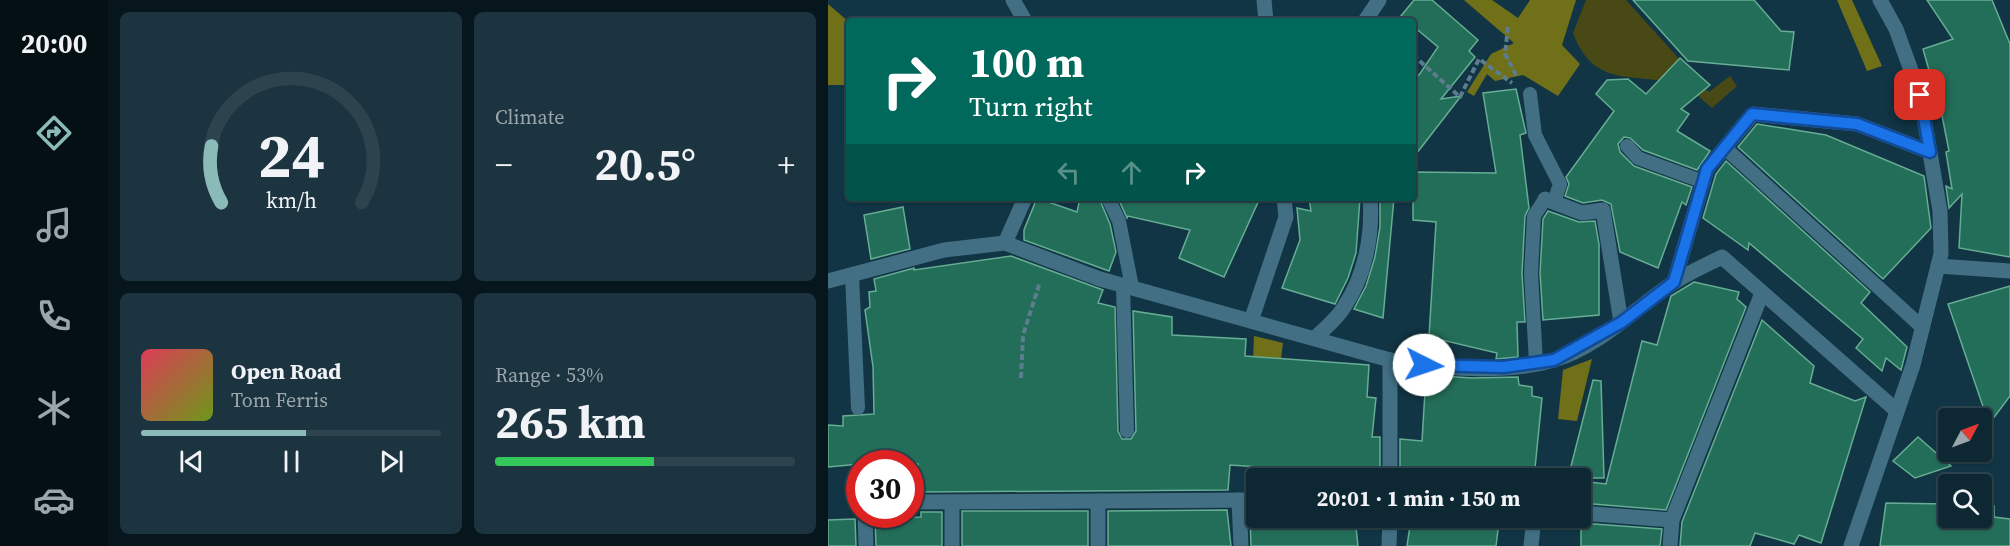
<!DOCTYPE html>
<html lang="en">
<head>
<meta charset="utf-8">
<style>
  body { margin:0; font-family:"Source Serif 4",serif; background:#1b343f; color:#f1f3f6; height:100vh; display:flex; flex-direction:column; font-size:22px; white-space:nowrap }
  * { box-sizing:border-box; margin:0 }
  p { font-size:20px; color:#9aa6ac }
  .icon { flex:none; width:33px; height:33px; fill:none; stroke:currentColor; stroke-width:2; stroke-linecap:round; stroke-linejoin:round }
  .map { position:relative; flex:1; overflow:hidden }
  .drawer { display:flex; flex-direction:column; gap:12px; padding:12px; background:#07161c; width:720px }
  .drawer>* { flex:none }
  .banner { position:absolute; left:18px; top:18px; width:570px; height:183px; border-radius:6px; box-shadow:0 2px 4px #0004,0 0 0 2px #2d444e; background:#00695c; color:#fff; overflow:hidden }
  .needle { width:39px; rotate:49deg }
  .controls { position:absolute; left:1110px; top:408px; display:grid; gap:12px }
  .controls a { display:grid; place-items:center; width:54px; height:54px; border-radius:6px; background:#0d2833; box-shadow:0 2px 4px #0004,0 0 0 2px #2d444e; font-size:30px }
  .speed { position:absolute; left:18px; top:450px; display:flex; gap:12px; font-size:30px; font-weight:700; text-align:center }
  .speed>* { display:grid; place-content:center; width:78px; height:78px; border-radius:50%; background:#0d2833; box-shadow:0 2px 4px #0004,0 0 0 2px #2d444e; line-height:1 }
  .speed .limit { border:9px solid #d22; background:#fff; color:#111 }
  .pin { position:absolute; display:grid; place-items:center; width:51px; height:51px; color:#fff; margin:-26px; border-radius:12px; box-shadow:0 3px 9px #0006 }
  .me { position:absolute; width:66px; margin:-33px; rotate:94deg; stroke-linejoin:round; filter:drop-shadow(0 0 4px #0008) }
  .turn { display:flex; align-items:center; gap:21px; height:126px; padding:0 24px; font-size:27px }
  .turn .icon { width:78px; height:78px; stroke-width:2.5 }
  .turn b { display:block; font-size:42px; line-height:51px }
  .lanes { display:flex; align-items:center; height:57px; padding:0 24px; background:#0003; justify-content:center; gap:30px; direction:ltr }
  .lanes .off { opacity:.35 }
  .big { font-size:45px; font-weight:700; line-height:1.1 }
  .drawer .tile { flex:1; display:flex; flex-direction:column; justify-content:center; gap:9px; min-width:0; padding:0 21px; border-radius:9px; background:#1b343f }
  .drawer .dial { align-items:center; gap:0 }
  .dial svg { height:156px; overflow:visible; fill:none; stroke:#2d444e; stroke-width:7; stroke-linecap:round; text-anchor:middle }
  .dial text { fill:#f1f3f6; stroke:none }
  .song { display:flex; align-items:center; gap:18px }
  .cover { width:72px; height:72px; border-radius:9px; background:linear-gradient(135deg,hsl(350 70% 55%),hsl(80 70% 35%)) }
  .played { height:6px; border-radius:3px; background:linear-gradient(90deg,#8bbbb9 55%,#2d444e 55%) }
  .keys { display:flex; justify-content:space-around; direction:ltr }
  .heat { display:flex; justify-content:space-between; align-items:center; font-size:33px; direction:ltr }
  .charge { height:9px; border-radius:4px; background:linear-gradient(90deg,#34c759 53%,#2d444e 0) }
  .drawer .tiles { flex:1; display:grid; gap:12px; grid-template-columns:repeat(2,1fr) }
  .trip { position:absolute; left:418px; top:468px; width:345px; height:60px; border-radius:6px; background:#0d2833; box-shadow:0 2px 4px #0004,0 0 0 2px #2d444e; font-weight:700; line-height:60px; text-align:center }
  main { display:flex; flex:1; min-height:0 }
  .dock { display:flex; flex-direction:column; width:108px; justify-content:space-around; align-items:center; background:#051014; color:#9aa6ac }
  .dock .icon { width:42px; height:42px }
  .dock .current { color:#8bbbb9 }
  .dock b { font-size:27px; color:#f1f3f6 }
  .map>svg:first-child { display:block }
</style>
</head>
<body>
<main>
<nav class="dock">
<b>20:00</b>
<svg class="icon current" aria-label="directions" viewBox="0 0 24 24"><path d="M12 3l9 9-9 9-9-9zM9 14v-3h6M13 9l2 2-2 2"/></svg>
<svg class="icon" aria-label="music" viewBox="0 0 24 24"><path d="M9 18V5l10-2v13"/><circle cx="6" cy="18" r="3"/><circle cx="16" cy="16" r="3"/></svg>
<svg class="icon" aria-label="phone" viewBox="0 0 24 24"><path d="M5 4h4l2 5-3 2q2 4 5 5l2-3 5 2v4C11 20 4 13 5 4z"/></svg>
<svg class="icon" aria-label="climate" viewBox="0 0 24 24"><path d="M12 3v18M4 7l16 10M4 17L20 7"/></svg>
<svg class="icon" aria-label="car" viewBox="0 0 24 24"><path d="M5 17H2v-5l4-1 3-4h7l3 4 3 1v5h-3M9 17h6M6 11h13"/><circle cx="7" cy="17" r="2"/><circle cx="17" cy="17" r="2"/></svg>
</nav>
<section class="drawer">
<div class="tiles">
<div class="tile dial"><svg viewBox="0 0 100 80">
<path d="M14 69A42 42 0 1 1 86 69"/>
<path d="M14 69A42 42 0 0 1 9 40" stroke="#8bbbb9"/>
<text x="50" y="56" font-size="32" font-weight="700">24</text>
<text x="50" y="72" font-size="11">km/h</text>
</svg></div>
<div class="tile"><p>Climate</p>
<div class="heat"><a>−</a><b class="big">20.5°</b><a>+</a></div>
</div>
<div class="tile">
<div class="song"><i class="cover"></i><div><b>Open Road</b><p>Tom Ferris</p></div></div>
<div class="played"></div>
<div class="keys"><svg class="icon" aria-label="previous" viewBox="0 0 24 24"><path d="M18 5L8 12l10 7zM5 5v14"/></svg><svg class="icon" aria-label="pause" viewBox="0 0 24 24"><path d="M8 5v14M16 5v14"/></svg><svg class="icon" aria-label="next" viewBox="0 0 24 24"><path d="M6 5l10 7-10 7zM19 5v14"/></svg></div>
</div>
<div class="tile"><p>Range · 53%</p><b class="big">265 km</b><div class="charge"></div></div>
</div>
</section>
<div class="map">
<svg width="1182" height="546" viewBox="0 0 1182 546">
  <rect width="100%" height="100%" fill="#113544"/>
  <path fill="#484914" d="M758 0H798L881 92 902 76 909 86 884 108C876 102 867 91 858 88 811 68 768 94 745 33Z"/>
  <g fill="#707019">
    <path d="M636 0H664L690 18 702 0H748L734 45 752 64 730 96 695 75 667 81 659 74 646 96 639 92 663 54 686 43Z"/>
    <path d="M1009 0H1024L1054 66 1039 71Z"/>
    <path d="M0 4 21 22V85H0Z"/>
    <path d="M426 336 455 343 449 391 423 408Z"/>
    <path d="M764 359 749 421 730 419 735 370Z"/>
  </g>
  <g fill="#236e58" stroke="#66ad94" stroke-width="1.5">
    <path d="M586 0H604L650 40 641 51 647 57 613 99 633 96 585 158V75H591L610 47 585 26V21H579L573 16Z"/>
    <path d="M805 0H926L953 31 966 32 961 70 860 61Z"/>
    <path d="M1099 0H1164L1182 44V257L1131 248 1134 194 1121 208 1118 186 1124 189 1118 152 1121 151 1107 80 1104 81 1095 49 1125 39Z"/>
    <path d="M852 58 882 85 853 109 861 114 849 131 882 151 869 170 815 150 802 138 796 137 790 144 792 152 806 166 864 187 858 205 854 202 830 268 792 252 783 204 774 200 755 203 737 196 741 184 738 177 786 111 768 94 779 80 800 79 818 94Z"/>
    <path d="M688 89 698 133 692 135 701 208 697 216 694 273 697 322H689L690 357 668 359 669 353 601 337 608 222 585 220V172L668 173 655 93Z"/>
    <path d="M929 124 998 135 1096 176 1103 228 1055 279 910 147Z"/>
    <path d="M898 161 1042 292 1033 303 1079 347 1073 370 1058 358 1054 371 1028 348 1035 339 921 243 920 250 875 218 888 174Z"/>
    <path d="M209 198 249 212 252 198 269 201 271 198 282 224 288 252 281 271 196 240V230Z"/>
    <path d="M290 198H432L396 277 351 258 362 230 300 216 299 218Z"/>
    <path d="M481 198H532L528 253 520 278 507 304 454 288 472 240 469 208 483 211Z"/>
    <path d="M552 198H566L555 318 526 309 538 286 547 257 552 227Z"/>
    <path d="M75 207 82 249 43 259 36 215Z"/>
    <path d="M720 211 751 222 767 221 771 244V315L715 320 712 273 715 219Z"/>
    <path d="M183 256 275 290 270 303 287 307 290 431 294 439H303L308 431 305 311 344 317V335L418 339 417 356 541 365 539 397 548 398 544 437H552V475L402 465 400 490 92 492 90 464H32L0 467V425L15 426V416L46 414 45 367 37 310 42 307 41 292 48 291 46 279 86 268V270Z"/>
    <path d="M866 282 911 292 909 299 918 307 838 510 753 503V481L778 484 814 341 829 345 843 296Z"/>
    <path d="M1182 286V396L1161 424 1120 304Z"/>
    <path d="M934 320 986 366 982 383 1027 401 1038 397 993 543 971 535 966 544 927 533 922 546H852L854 522Z"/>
    <path d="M598 375 644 378 690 377 691 385 704 387V396L714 398 706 478 572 476V439L594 441Z"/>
    <path d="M765 380 773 381 776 478H740Z"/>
    <path d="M1090 437 1123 466 1087 478 1065 461Z"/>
    <path d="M1058 503 1120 504V518H1154V505L1166 506V517L1182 519V546H1052Z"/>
    <path d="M399 510 403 546H280V511Z"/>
    <rect x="134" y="511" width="126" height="35"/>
    <path d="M93 512H114V546H48L47 518 93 517Z"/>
    <path d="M422 518H527L530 546H423Z"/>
    <path d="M633 518 671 522 668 546H579L583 519Z"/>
    <path d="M27 519 28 546H0V520Z"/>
    <path d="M753 523 834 529 832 546H753Z"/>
  </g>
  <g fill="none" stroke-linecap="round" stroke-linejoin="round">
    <g stroke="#5b7d8d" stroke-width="4" stroke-dasharray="6 3" stroke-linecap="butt">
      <path d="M680 27 677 54 689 77"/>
      <path d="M585 55 632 97 651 59 684 83"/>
      <path d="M193 378 195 335 212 282"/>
    </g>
    <g stroke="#426f84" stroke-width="14">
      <path d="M702 94 707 135 732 184 726 202"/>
      <path d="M799 146 810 158 876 182"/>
      <path d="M897 148 1094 327"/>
      <path d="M280 198 291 221 304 287"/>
      <path d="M24 275 30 408"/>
      <path d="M295 285 299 431"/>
      <path d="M708 363 703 273 706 216 717 199"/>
    </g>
    <g stroke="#426f84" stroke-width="15">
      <path d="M185 0 197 21"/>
      <path d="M436 0 438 21"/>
      <path d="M537 21 551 0"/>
      <path d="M717 199 754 213 775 210 793 322"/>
      <path d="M177 243 197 198"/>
      <path d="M1110 266 1182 271"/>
      <path d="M0 281 116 250 177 243 272 279 562 360C614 368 674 375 726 360 771 347 807 308 845 283 860 273 878 265 894 257L1069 411"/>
      <path d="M846 282 879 169 925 114 1029 124 1102 152"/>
      <path d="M423 321 458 217 456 198"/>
      <path d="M487 338C496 329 509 319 516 307 537 276 545 235 542 198"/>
      <path d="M562 478V360"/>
      <path d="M411 500 413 546"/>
      <path d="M270 501V546"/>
      <path d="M82 502 429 500"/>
      <path d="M124 502V546"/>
      <path d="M753 513 844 520"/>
      <path d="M37 514 38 546"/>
      <path d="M561 546 562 518"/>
      <path d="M703 546 706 518"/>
      <path d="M842 546 844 520 934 293"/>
      <path d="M1023 546 1085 365 1113 254 1112 211 1092 95 1068 29 1052 0"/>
    </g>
  </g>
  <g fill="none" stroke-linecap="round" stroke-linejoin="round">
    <defs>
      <path id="route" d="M596 365 676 367 726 360 794 322 846 282 879 169 924 114 1029 124 1102 152 1092 95"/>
    </defs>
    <use href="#route" stroke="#114b97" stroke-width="15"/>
    <use href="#route" stroke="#1a73e8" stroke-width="10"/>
  </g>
</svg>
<div class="controls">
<a><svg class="needle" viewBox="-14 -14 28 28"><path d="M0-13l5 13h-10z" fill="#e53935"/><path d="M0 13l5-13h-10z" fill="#9aa6ac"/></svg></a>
<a><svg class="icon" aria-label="search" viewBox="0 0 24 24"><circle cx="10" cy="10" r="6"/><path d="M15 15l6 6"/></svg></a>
</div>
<div class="speed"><div class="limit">30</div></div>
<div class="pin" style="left:1092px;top:95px;background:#d93025"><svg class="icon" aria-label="arrive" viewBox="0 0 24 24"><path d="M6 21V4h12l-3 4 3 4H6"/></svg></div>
<svg class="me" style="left:596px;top:365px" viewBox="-20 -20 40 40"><circle r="19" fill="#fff"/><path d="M0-13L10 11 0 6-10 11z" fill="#1a73e8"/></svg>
<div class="trip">20:01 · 1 min · 150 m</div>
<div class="banner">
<div class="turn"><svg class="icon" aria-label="right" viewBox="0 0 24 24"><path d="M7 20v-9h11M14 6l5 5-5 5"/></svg><div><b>100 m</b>Turn right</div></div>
<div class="lanes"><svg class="icon off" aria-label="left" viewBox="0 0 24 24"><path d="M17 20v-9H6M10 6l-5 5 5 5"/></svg><svg class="icon off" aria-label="ahead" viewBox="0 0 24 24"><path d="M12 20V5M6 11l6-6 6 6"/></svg><svg class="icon" aria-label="right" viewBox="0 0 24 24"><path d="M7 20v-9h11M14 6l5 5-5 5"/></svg></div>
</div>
</div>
</main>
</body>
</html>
